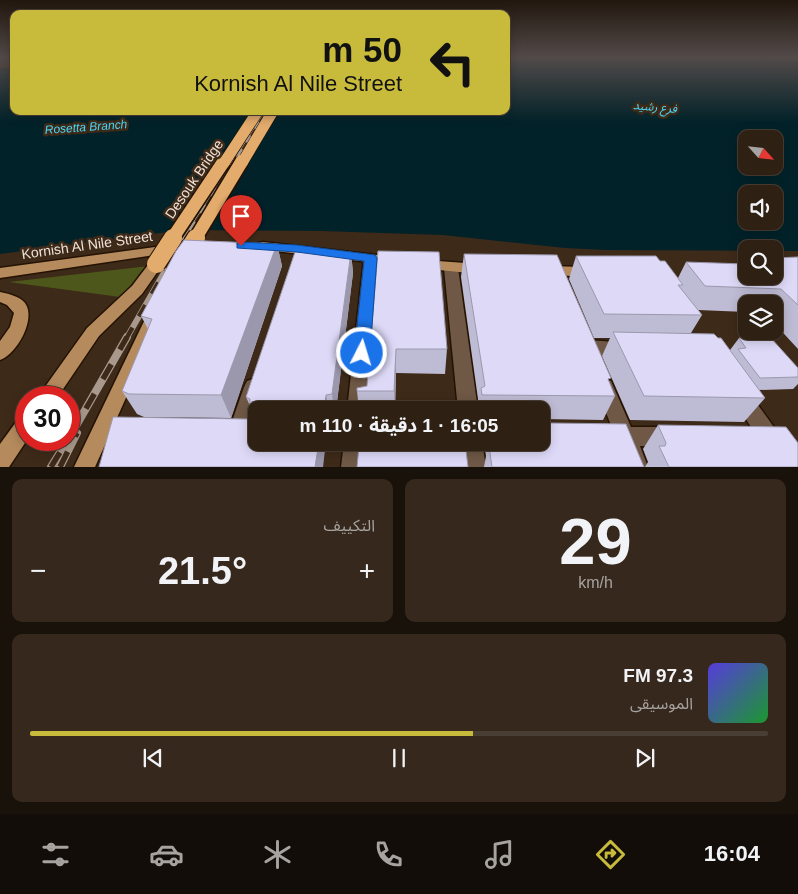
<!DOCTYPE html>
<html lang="ar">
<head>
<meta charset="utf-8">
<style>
  body { margin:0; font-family:Arial,"Noto Sans Arabic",sans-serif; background:#36281c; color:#f1f3f6; direction:rtl; height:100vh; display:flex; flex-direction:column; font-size:19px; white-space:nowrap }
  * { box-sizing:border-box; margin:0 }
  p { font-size:16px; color:#a7a3a0 }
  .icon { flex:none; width:28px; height:28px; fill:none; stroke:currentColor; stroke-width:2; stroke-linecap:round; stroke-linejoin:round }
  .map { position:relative; height:467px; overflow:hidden; direction:ltr }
  .side { display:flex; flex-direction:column; gap:12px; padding:12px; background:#19120a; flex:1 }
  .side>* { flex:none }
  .hud { position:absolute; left:10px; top:10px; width:500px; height:105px; border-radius:10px; box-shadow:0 2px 12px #0003,0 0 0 1px #493e33; direction:rtl; background:#c8bb3b; color:#111; overflow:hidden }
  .needle { width:32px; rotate:117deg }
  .buttons { position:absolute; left:738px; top:130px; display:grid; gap:10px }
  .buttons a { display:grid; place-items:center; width:45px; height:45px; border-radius:10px; background:#2e2013; box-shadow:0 2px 12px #0003,0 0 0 1px #493e33; font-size:25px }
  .speed { position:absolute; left:15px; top:386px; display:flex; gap:10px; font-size:25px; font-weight:700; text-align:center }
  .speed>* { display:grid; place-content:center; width:65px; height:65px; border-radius:50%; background:#2e2013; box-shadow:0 2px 12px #0003,0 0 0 1px #493e33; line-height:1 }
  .speed .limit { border:8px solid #d22; background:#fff; color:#111 }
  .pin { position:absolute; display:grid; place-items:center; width:42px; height:42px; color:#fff; margin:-51px -21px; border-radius:50% 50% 50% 0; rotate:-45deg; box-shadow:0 0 5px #0007 }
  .pin .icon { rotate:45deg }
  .me { position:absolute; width:55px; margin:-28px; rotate:5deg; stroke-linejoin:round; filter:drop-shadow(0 0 4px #0008) }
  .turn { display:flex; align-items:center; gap:18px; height:105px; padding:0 25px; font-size:22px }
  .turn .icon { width:65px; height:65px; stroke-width:2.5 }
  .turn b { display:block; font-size:35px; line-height:42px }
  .big { font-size:38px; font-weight:700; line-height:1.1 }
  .side .card { flex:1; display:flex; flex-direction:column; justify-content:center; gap:8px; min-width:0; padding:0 18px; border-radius:10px; background:#36281c }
  .side .dial { align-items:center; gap:0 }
  .dial b { font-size:65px; line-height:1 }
  .song { display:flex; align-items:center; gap:15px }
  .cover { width:60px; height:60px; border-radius:8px; background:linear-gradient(135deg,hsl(250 70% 55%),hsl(130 70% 35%)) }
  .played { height:5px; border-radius:2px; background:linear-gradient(90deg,#c8bb3b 60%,#493e33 60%) }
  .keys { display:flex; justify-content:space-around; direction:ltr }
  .heat { display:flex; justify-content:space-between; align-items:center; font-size:28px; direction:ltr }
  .side .tiles { flex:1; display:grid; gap:12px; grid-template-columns:1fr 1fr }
  .card:last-child { grid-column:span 2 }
  .trip { position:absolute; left:248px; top:401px; width:302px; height:50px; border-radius:10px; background:#2e2013; box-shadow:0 2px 12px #0003,0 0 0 1px #493e33; font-weight:700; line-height:50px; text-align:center; direction:rtl }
  .dock { display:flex; height:80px; justify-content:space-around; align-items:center; background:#120d08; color:#a7a3a0 }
  .dock .icon { width:35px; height:35px }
  .dock .on { color:#c8bb3b }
  .dock b { font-size:22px; color:#f1f3f6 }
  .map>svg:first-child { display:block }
</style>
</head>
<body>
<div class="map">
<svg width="798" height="467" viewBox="0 0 798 467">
  <rect width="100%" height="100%" fill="#3e2a19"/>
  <path fill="#4e571b" d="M149 266 120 297 9 282Z"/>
  <path fill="#022229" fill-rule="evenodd" d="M506 57H798V251L606 250 565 248 443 235 321 231 183 230 0 254V68L14 67V111H506ZM746 139H774V166H746ZM746 194H774V221H746Z"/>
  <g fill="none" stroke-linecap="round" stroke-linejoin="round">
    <defs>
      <g id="minor">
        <path d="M371 254 378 258 367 410H347L364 258Z"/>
        <path d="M451 263 456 265 458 268 478 410H458L444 268 446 265Z"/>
        <path d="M588 340 629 343 631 348 629 353C616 357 595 356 582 352L580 347 582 342Z"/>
        <path d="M253 379 259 381 262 387 246 437 239 440 232 437 229 430 244 387 247 381Z"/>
        <path d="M605 379 611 381 631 427H666L673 430 676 437 673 444 666 447 640 446 648 467H627L619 446 609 443 606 436 609 429 612 428 596 387 599 381Z"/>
        <path d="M743 392 750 394 797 459 798 467H776L734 400 736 394Z"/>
        <path d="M344 442H364L363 467H341Z"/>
        <path d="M462 442H482L486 467H464Z"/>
      </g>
      <g id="major">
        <path d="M263 242 394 257 401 261 394 265 258 249 257 246 258 243Z"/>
        <path d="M170 245 175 246 177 249 175 252 0 278V268Z"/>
        <path d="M156 260 163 264 142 294 99 336 57 398H37L87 328 132 286 151 261Z"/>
        <path d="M424 260 479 264 484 266 486 269 484 272 479 274 419 268 417 265 419 262Z"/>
        <path d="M546 266 586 267 591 269 593 272 591 275 586 277 541 274 539 271 541 268Z"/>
        <path d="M0 292C9 294 19 296 25 303 37 319 16 355 0 360V341L10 327 14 313 7 305 0 302Z"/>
        <path d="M155 309 161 311 163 315 95 467H74L147 315 149 311Z"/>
        <path d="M26 416 27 440 9 467H0V444L19 418Z"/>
      </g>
    </defs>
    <use href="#minor" stroke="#241203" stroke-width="3"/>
    <use href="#major" stroke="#241203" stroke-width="3"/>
    <use href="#minor" fill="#6f5846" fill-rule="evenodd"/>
    <use href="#major" fill="#b58a5d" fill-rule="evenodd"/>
    <defs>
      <path id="rail-far3" d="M234 163 267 111"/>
      <path id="rail-far2" d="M185 239 235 161"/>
      <g id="rail-far1">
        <path d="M177 252 186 238"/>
        <path d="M126 339 165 271"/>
      </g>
      <g id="rail">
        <path d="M69 438 127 337"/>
        <path d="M51 467 62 449"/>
        <path d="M60 467 77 433"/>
      </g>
    </defs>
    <use href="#rail-far3" stroke="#a9998c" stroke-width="4"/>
    <use href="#rail-far2" stroke="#a9998c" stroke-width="5"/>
    <use href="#rail-far1" stroke="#a9998c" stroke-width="6"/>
    <use href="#rail" stroke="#a9998c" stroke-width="8"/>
    <use href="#rail-far3" stroke="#3e2a19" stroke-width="2.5" stroke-dasharray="8" stroke-linecap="butt"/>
    <use href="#rail-far2" stroke="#3e2a19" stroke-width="3" stroke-dasharray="10" stroke-linecap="butt"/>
    <use href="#rail-far1" stroke="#3e2a19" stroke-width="4.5" stroke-dasharray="13" stroke-linecap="butt"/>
    <use href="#rail" stroke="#3e2a19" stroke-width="5.5" stroke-dasharray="17" stroke-linecap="butt"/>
    <defs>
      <g id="highway-bridge-far2">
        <path d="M224 163 258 111"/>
        <path d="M242 163 273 111"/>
      </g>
      <g id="highway-bridge-far1">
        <path d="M172 239 224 161"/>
        <path d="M195 239 242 161"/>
      </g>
      <g id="highway-bridge">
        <path d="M184 257 196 238"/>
        <path d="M156 264 173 238"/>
      </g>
    </defs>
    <use href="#highway-bridge-far2" stroke="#241203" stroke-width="12" stroke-linecap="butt"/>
    <use href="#highway-bridge-far1" stroke="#241203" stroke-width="16" stroke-linecap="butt"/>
    <use href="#highway-bridge" stroke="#241203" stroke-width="20" stroke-linecap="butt"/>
    <use href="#highway-bridge-far2" stroke="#e3ab6c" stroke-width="11"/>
    <use href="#highway-bridge-far1" stroke="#e3ab6c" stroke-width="13"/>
    <use href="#highway-bridge" stroke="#e3ab6c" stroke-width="18"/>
  </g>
  <g fill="#bebbd4">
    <path d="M277 244 282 266 231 418 144 417 137 414 122 391 148 329 141 316Z"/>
    <path d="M378 251 447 349 445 374 396 373 395 410H359L357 391 367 386Z"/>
    <path d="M351 252 353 273 336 410H256L249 419 250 406 246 397Z"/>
    <path d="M464 254 609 382 615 396 603 420 541 419V410H476L478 399 461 277Z"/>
    <path d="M576 256 660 261 678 278 686 262 746 276 798 257V349L774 323V304H746V312L698 310 702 315 691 333 718 338 730 350 739 338 798 377V384L793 389 759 390 765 398 744 422 630 420 602 356 610 338H594L569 279Z"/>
    <path d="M658 425 798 467H645L648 462 643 449Z"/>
    <path d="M484 442H541L644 467H484L486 456Z"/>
  </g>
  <g fill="#9b98ad">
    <path d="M277 244 282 266 231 418 221 395Z"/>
    <path d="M351 252 353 273 336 410H334L332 394Z"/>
    <path d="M396 349V373L395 410 394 391Z"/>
    <path d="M326 395 329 410H324Z"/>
    <path d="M319 442H326L323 467H315Z"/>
  </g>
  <g fill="#ddd9f7" stroke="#9b98ad">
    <path d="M184 240 277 244 221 395 129 394 122 391 152 319 141 316 176 251Z"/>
    <path d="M378 251 439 252 447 349H396L394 391H357V388L367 386Z"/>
    <path d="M295 252H351L332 394 326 395 324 410H256V442H319L315 467H99L113 417 249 419 250 399 246 397Z"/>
    <path d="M464 254 557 255 611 378 608 379 615 396 482 395 481 388 485 386Z"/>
    <path d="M576 256H656L660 261H665L683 285H678L702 315 604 314Z"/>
    <path d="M798 257V305L781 289 705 286 686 262 746 264V276H774V258Z"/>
    <path d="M613 332 714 334 718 338H721L765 398 644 396Z"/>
    <path d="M770 337 798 368V377L760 378 738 349 746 348 739 338Z"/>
    <path d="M541 420 550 423 626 424 644 467H492L489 446 494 443V442H541Z"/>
    <path d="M658 425 786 427 798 443V467H669L659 446H665L666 443Z"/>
    <path d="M363 442H465L468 467H357L359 446 363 444Z"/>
  </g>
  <linearGradient id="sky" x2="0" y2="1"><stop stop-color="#22170e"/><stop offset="0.47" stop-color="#524a49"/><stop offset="1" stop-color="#524a49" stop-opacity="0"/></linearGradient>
  <rect width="798" height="122" fill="url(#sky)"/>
  <path fill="#1a73e8" stroke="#114b97" d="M241 242 297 245 375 255 377 258 370 353 368 357 362 359 357 357 354 353 364 261 297 252 237 248V243Z"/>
  <g text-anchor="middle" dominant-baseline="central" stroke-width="5" stroke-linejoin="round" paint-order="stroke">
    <g font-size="12" font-style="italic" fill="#48d9fa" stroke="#3e2a19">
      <text transform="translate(655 107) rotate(5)">فرع رشيد</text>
      <text transform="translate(86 127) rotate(-4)">Rosetta Branch</text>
    </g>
    <g font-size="14" fill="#efe2d7" stroke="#3e2a19">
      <text transform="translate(194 179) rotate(-56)">Desouk Bridge</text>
      <text transform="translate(87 245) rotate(-8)">Kornish Al Nile Street</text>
    </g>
  </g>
</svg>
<div class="buttons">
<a><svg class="needle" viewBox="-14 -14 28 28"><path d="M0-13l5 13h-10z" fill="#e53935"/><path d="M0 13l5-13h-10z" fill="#a7a3a0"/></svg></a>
<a><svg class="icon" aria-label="sound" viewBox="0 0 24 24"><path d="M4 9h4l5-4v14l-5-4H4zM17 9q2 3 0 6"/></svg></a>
<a><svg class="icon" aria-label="search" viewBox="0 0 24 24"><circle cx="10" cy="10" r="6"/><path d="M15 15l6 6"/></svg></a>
<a><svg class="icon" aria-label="layers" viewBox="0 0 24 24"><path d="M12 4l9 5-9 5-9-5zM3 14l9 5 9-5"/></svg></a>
</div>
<div class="speed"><div class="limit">30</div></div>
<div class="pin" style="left:241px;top:246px;background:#d93025"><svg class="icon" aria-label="arrive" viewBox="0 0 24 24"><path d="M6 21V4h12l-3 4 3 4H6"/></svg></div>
<svg class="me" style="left:362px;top:353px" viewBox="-20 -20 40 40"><circle r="17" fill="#1a73e8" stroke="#fff" stroke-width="3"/><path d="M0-11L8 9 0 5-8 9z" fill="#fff"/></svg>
<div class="trip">16:05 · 1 دقيقة · 110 m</div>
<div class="hud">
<div class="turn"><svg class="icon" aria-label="left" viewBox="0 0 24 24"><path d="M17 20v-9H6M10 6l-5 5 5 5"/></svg><div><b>50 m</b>Kornish Al Nile Street</div></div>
</div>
</div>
<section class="side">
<div class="tiles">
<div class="card dial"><b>29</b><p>km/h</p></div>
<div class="card"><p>التكييف</p>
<div class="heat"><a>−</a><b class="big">21.5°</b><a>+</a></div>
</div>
<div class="card">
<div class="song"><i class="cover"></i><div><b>97.3 FM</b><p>الموسيقى</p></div></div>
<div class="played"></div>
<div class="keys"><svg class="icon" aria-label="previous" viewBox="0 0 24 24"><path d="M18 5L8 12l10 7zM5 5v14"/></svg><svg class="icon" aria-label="pause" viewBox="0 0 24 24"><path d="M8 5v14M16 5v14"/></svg><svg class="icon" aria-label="next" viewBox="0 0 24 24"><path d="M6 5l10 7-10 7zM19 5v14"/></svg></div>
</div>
</div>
</section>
<nav class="dock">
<b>16:04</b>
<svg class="icon on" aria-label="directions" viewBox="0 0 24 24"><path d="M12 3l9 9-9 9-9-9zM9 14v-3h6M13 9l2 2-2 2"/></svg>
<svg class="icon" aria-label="music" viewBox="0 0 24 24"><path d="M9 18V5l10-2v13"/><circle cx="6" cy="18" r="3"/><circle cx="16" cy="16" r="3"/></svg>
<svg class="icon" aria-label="phone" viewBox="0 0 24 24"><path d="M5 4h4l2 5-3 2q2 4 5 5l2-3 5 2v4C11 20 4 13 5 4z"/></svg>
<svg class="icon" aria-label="climate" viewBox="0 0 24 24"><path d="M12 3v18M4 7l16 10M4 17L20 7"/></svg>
<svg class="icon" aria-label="car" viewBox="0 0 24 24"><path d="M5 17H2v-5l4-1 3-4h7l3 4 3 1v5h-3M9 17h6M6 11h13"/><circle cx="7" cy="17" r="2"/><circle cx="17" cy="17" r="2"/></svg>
<svg class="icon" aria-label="filters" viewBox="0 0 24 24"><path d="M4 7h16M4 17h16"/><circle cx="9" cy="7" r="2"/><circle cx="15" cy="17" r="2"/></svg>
</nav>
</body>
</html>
